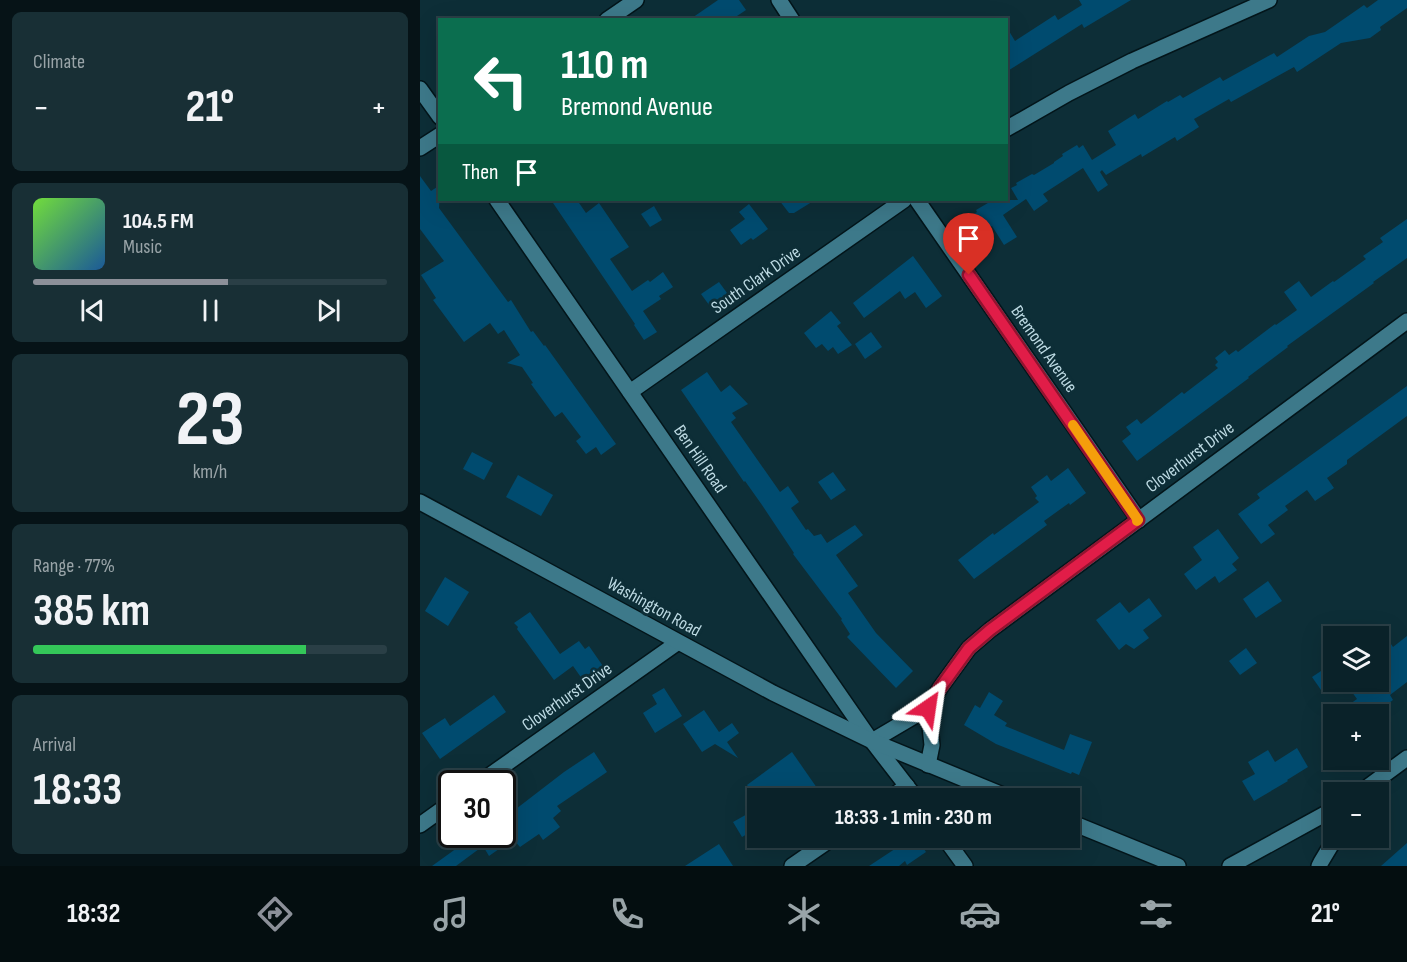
<!DOCTYPE html>
<html lang="en">
<head>
<meta charset="utf-8">
<style>
  body { margin:0; font-family:"Sofia Sans Condensed",sans-serif; background:#182f35; color:#f1f3f6; height:100vh; display:flex; flex-direction:column; font-size:22px; white-space:nowrap }
  * { box-sizing:border-box; margin:0 }
  p { font-size:20px; color:#99a4a8 }
  .icon { flex:none; width:33px; height:33px; fill:none; stroke:currentColor; stroke-width:2; stroke-linecap:round; stroke-linejoin:round }
  .map { position:relative; flex:1; overflow:hidden }
  .side { display:flex; flex-direction:column; gap:12px; padding:12px; background:#061317; width:420px }
  .side>* { flex:none }
  .hud { position:absolute; left:18px; top:18px; width:570px; height:183px; border-radius:0px; box-shadow:0 6px 24px #0002,0 0 0 2px #2a3f46; background:#0b6e4f; color:#fff; overflow:hidden }
  .fabs { position:absolute; left:903px; top:626px; display:grid; gap:12px }
  .fabs a { display:grid; place-items:center; width:66px; height:66px; border-radius:0px; background:#0a2229; box-shadow:0 6px 24px #0002,0 0 0 2px #2a3f46; font-size:30px }
  .speed { position:absolute; left:18px; top:770px; display:flex; gap:12px; font-size:30px; font-weight:700; text-align:center }
  .speed>* { display:grid; place-content:center; width:78px; height:78px; border-radius:50%; background:#0a2229; box-shadow:0 6px 24px #0002,0 0 0 2px #2a3f46; line-height:1 }
  .speed .limit { border:3px solid #111; border-radius:9px; background:#fff; color:#111 }
  .pin { position:absolute; display:grid; place-items:center; width:51px; height:51px; color:#fff; margin:-62px -26px; border-radius:50% 50% 50% 0; rotate:-45deg; box-shadow:0 0 6px #0007 }
  .pin .icon { rotate:45deg }
  .me { position:absolute; width:66px; margin:-33px; rotate:32deg; stroke-linejoin:round; filter:drop-shadow(0 0 4px #0008) }
  .turn { display:flex; align-items:center; gap:21px; height:126px; padding:0 24px; font-size:27px }
  .turn .icon { width:78px; height:78px; stroke-width:2.5 }
  .turn b { display:block; font-size:42px; line-height:51px }
  .then { display:flex; align-items:center; height:57px; padding:0 24px; background:#0003; gap:12px; font-size:22px }
  .big { font-size:45px; font-weight:700; line-height:1.1 }
  .side .tile { flex:1; display:flex; flex-direction:column; justify-content:center; gap:9px; min-width:0; padding:0 21px; border-radius:9px; background:#182f35 }
  .side .dial { align-items:center; gap:0 }
  .dial b { font-size:78px; line-height:1 }
  .song { display:flex; align-items:center; gap:18px }
  .cover { width:72px; height:72px; border-radius:9px; background:linear-gradient(135deg,hsl(100 70% 55%),hsl(210 70% 35%)) }
  .played { height:6px; border-radius:3px; background:linear-gradient(90deg,#8c9099 55%,#2a3f46 55%) }
  .keys { display:flex; justify-content:space-around; direction:ltr }
  .heat { display:flex; justify-content:space-between; align-items:center; font-size:33px; direction:ltr }
  .charge { height:9px; border-radius:4px; background:linear-gradient(90deg,#34c759 77%,#2a3f46 0) }
  .trip { position:absolute; left:327px; top:788px; width:333px; height:60px; border-radius:0px; background:#0a2229; box-shadow:0 6px 24px #0002,0 0 0 2px #2a3f46; font-weight:700; line-height:60px; text-align:center }
  .menu { display:flex; height:96px; justify-content:space-around; align-items:center; background:#040e10; color:#99a4a8 }
  .menu .icon { width:42px; height:42px }
  .menu .on { color:#8c9099 }
  .menu b { font-size:27px; color:#f1f3f6 }
  main { display:flex; flex:1; min-height:0 }
  .map>svg:first-child { display:block }
</style>
</head>
<body>
<main>
<section class="side">
<div class="tile"><p>Climate</p>
<div class="heat"><a>−</a><b class="big">21°</b><a>+</a></div>
</div>
<div class="tile">
<div class="song"><i class="cover"></i><div><b>104.5 FM</b><p>Music</p></div></div>
<div class="played"></div>
<div class="keys"><svg class="icon" aria-label="previous" viewBox="0 0 24 24"><path d="M18 5L8 12l10 7zM5 5v14"/></svg><svg class="icon" aria-label="pause" viewBox="0 0 24 24"><path d="M8 5v14M16 5v14"/></svg><svg class="icon" aria-label="next" viewBox="0 0 24 24"><path d="M6 5l10 7-10 7zM19 5v14"/></svg></div>
</div>
<div class="tile dial"><b>23</b><p>km/h</p></div>
<div class="tile"><p>Range · 77%</p><b class="big">385 km</b><div class="charge"></div></div>
<div class="tile"><p>Arrival</p><b class="big">18:33</b></div>
</section>
<div class="map">
<svg width="987" height="866" viewBox="0 0 987 866">
  <rect width="100%" height="100%" fill="#0d2e37"/>
  <g fill="#004b6f">
    <path d="M298 0H319L326 10 311 20H269Z"/>
    <path d="M659 0H711L664 28 662 24 586 72V26L595 41 635 15 638 20 662 5Z"/>
    <path d="M958 0H987V8L960 27 961 30 950 38 921 43 877 72 874 67 811 102 809 99 774 119 779 127 757 141 755 137 722 157 721 154 686 175 682 170 680 172 688 185 678 192 663 168 623 194 628 201 614 211 606 199 583 215 597 237 584 245 572 226 558 235 547 218 557 212 556 210 573 200H598L591 188 597 185 596 183 612 174 614 175 634 163V162L643 156 642 154 657 145 659 148 663 145 672 160 696 145 688 131 715 114 718 119 747 101 748 102 760 95 763 98 800 77 803 81 854 53 857 57 889 36 905 32 944 5 947 8Z"/>
    <path d="M0 176 11 191 20 185 19 208 88 302 91 300 111 332 113 331 124 346 125 345 196 444 181 455 176 447 166 454 156 441 161 437 142 412 135 417 111 384 113 383 102 367 87 363 100 355 84 330 78 334 70 323 44 342 13 300 16 298 1 275 24 261 0 229Z"/>
    <path d="M131 200H157L166 213 179 203 209 247 190 259 212 291 228 280 230 282 243 272 253 287 239 296 241 299 223 311 237 332 224 340 214 325 215 324Z"/>
    <path d="M359 200H395L374 213H369Z"/>
    <path d="M329 204 348 229 333 240 331 238 321 245 310 230 325 219 319 212Z"/>
    <path d="M234 206 242 220 230 227 221 214Z"/>
    <path d="M987 219V258L953 282 954 283 867 346 868 347 828 377 829 378 717 461 702 441 711 434 706 427 717 419 721 424 762 392 764 394 798 368 795 365 798 362 795 358 805 350 809 355 816 350 818 352 855 324 856 325 877 310 864 292 879 281 891 297 913 281 914 282 946 259 943 256 963 242 960 238Z"/>
    <path d="M493 256 522 296 506 308 495 292 485 299 480 291 444 318 433 303Z"/>
    <path d="M299 282 310 297 292 309 281 294Z"/>
    <path d="M411 311 421 323 417 326 432 345 418 354 413 347 408 351 402 344 396 348 384 333Z"/>
    <path d="M451 332 462 347 445 359 435 344Z"/>
    <path d="M287 372 301 392 310 385 328 404 312 413 316 418 311 422 360 492 368 486 379 502 371 508 386 530 388 529 394 536 401 534 407 543 435 525 443 535 416 555 438 586 428 593 456 633 493 671 476 688 427 637 430 634 421 620 422 619 373 554 374 553 342 505 325 481 324 482 261 390Z"/>
    <path d="M987 386V416L927 460V464L907 478 914 488 895 501 887 490 865 506 868 510 848 525 855 534 841 544 818 514 840 498 837 494Z"/>
    <path d="M52 452 73 463 64 480 43 469Z"/>
    <path d="M648 468 666 493 650 505 649 503 624 521 627 525 554 579 538 560 573 533 574 535 619 502 615 498 617 496 611 487 627 475 631 481Z"/>
    <path d="M413 472 426 490 411 500 398 482Z"/>
    <path d="M98 475 133 495 121 516 86 497Z"/>
    <path d="M798 529 819 558 812 564 817 570 799 583 795 576 776 590 764 574 782 560 773 547Z"/>
    <path d="M25 577 49 592 28 626 5 611Z"/>
    <path d="M848 581 862 601 836 618 823 599Z"/>
    <path d="M729 598 742 616 723 630 729 638 714 649 706 644 699 650 676 620 700 602 709 613Z"/>
    <path d="M110 612 140 654 159 641 165 649 169 646 185 669 165 683 153 666 134 680 97 629 98 627 94 623Z"/>
    <path d="M958 625 973 647 987 636V682L970 695 973 700 966 705 968 707 959 714H916L937 699 924 681H958Z"/>
    <path d="M826 648 837 663 820 675 809 661Z"/>
    <path d="M904 669 913 681 901 690 892 677Z"/>
    <path d="M244 688 262 716 235 733 223 713 237 704 232 695Z"/>
    <path d="M569 692 583 701 574 715 587 723 585 726 644 750 650 734 672 742 659 775 652 772 651 774 576 744 544 725 555 705 560 708Z"/>
    <path d="M74 695 86 712 20 759 2 733 25 718 30 726Z"/>
    <path d="M284 710 299 732 312 723 319 733 307 742 318 758 295 744 282 752 263 724Z"/>
    <path d="M877 748 888 767 867 780 868 781 834 801 822 781 835 774 828 762 848 750 855 762Z"/>
    <path d="M174 752 187 772 137 806 141 811 133 818 140 827 123 840 119 834 100 847 93 839 69 856 63 846 36 866H12L55 835 54 834H82V818L91 812H92L144 772Z"/>
    <path d="M372 752 404 798H337L327 785Z"/>
    <path d="M338 808V828L322 837 313 822Z"/>
    <path d="M493 837H496L506 852 487 865 485 861 479 866H449Z"/>
    <path d="M987 843V866H961Z"/>
    <path d="M299 844 313 866H265Z"/>
  </g>
  <g fill="none" stroke-linecap="round" stroke-linejoin="round">
    <defs>
      <g id="street">
        <path d="M359 0 372 20"/>
        <path d="M586 129 649 93 712 61 849 0"/>
        <path d="M497 200 719 520"/>
        <path d="M210 392 484 200"/>
        <path d="M508 708 512 745 508 765"/>
        <path d="M59 783 257 643"/>
        <path d="M945 792 949 786 987 758"/>
        <path d="M470 798 487 786"/>
        <path d="M496 798 452 741 508 708 520 688 549 648 570 630 987 321"/>
        <path d="M0 825 32 802"/>
        <path d="M524 837 545 866"/>
        <path d="M372 866 414 837"/>
        <path d="M810 866 914 809"/>
        <path d="M899 866 901 862 916 837"/>
      </g>
      <g id="secondary">
        <path d="M187 20 216 0"/>
        <path d="M0 89 20 117"/>
        <path d="M0 148 20 135"/>
        <path d="M77 200 450 739"/>
        <path d="M0 502 353 693 452 741 590 798"/>
        <path d="M650 822 758 866"/>
      </g>
    </defs>
    <use href="#street" stroke="#03151a" stroke-width="18"/>
    <use href="#secondary" stroke="#03151a" stroke-width="18"/>
    <use href="#street" stroke="#3d798a" stroke-width="15"/>
    <use href="#secondary" stroke="#3d798a" stroke-width="15"/>
  </g>
  <g fill="none" stroke-linecap="round" stroke-linejoin="round">
    <defs>
      <path id="route" d="M508 708 520 688 549 648 570 630 718 520 549 275"/>
    </defs>
    <use href="#route" stroke="#92132f" stroke-width="15"/>
    <use href="#route" stroke="#e11d48" stroke-width="10"/>
    <path stroke="#f59e0b" stroke-width="10" d="M653 425 718 520 717 521"/>
  </g>
  <g text-anchor="middle" dominant-baseline="central" stroke-width="6" stroke-linejoin="round" paint-order="stroke">
    <g font-size="18" fill="#bddae3" stroke="#0d2e37">
      <text transform="translate(336 280) rotate(-35)">South Clark Drive</text>
      <text transform="translate(624 349) rotate(55)">Bremond Avenue</text>
      <text transform="translate(770 457) rotate(-37)">Cloverhurst Drive</text>
      <text transform="translate(280 459) rotate(55)">Ben Hill Road</text>
      <text transform="translate(234 607) rotate(29)">Washington Road</text>
      <text transform="translate(147 697) rotate(-35)">Cloverhurst Drive</text>
    </g>
  </g>
</svg>
<div class="fabs">
<a><svg class="icon" aria-label="layers" viewBox="0 0 24 24"><path d="M12 4l9 5-9 5-9-5zM3 14l9 5 9-5"/></svg></a>
<a>+</a>
<a>−</a>
</div>
<div class="speed"><div class="limit">30</div></div>
<div class="pin" style="left:549px;top:275px;background:#d93025"><svg class="icon" aria-label="arrive" viewBox="0 0 24 24"><path d="M6 21V4h12l-3 4 3 4H6"/></svg></div>
<svg class="me" style="left:508px;top:708px" viewBox="-20 -20 40 40"><path d="M0-17L14 15 0 8-14 15z" fill="#e11d48" stroke="#fff" stroke-width="4"/></svg>
<div class="trip">18:33 · 1 min · 230 m</div>
<div class="hud">
<div class="turn"><svg class="icon" aria-label="left" viewBox="0 0 24 24"><path d="M17 20v-9H6M10 6l-5 5 5 5"/></svg><div><b>110 m</b>Bremond Avenue</div></div>
<div class="then">Then<svg class="icon" aria-label="arrive" viewBox="0 0 24 24"><path d="M6 21V4h12l-3 4 3 4H6"/></svg></div>
</div>
</div>
</main>
<nav class="menu">
<b>18:32</b>
<svg class="icon on" aria-label="directions" viewBox="0 0 24 24"><path d="M12 3l9 9-9 9-9-9zM9 14v-3h6M13 9l2 2-2 2"/></svg>
<svg class="icon" aria-label="music" viewBox="0 0 24 24"><path d="M9 18V5l10-2v13"/><circle cx="6" cy="18" r="3"/><circle cx="16" cy="16" r="3"/></svg>
<svg class="icon" aria-label="phone" viewBox="0 0 24 24"><path d="M5 4h4l2 5-3 2q2 4 5 5l2-3 5 2v4C11 20 4 13 5 4z"/></svg>
<svg class="icon" aria-label="climate" viewBox="0 0 24 24"><path d="M12 3v18M4 7l16 10M4 17L20 7"/></svg>
<svg class="icon" aria-label="car" viewBox="0 0 24 24"><path d="M5 17H2v-5l4-1 3-4h7l3 4 3 1v5h-3M9 17h6M6 11h13"/><circle cx="7" cy="17" r="2"/><circle cx="17" cy="17" r="2"/></svg>
<svg class="icon" aria-label="filters" viewBox="0 0 24 24"><path d="M4 7h16M4 17h16"/><circle cx="9" cy="7" r="2"/><circle cx="15" cy="17" r="2"/></svg>
<b>21°</b>
</nav>
</body>
</html>
